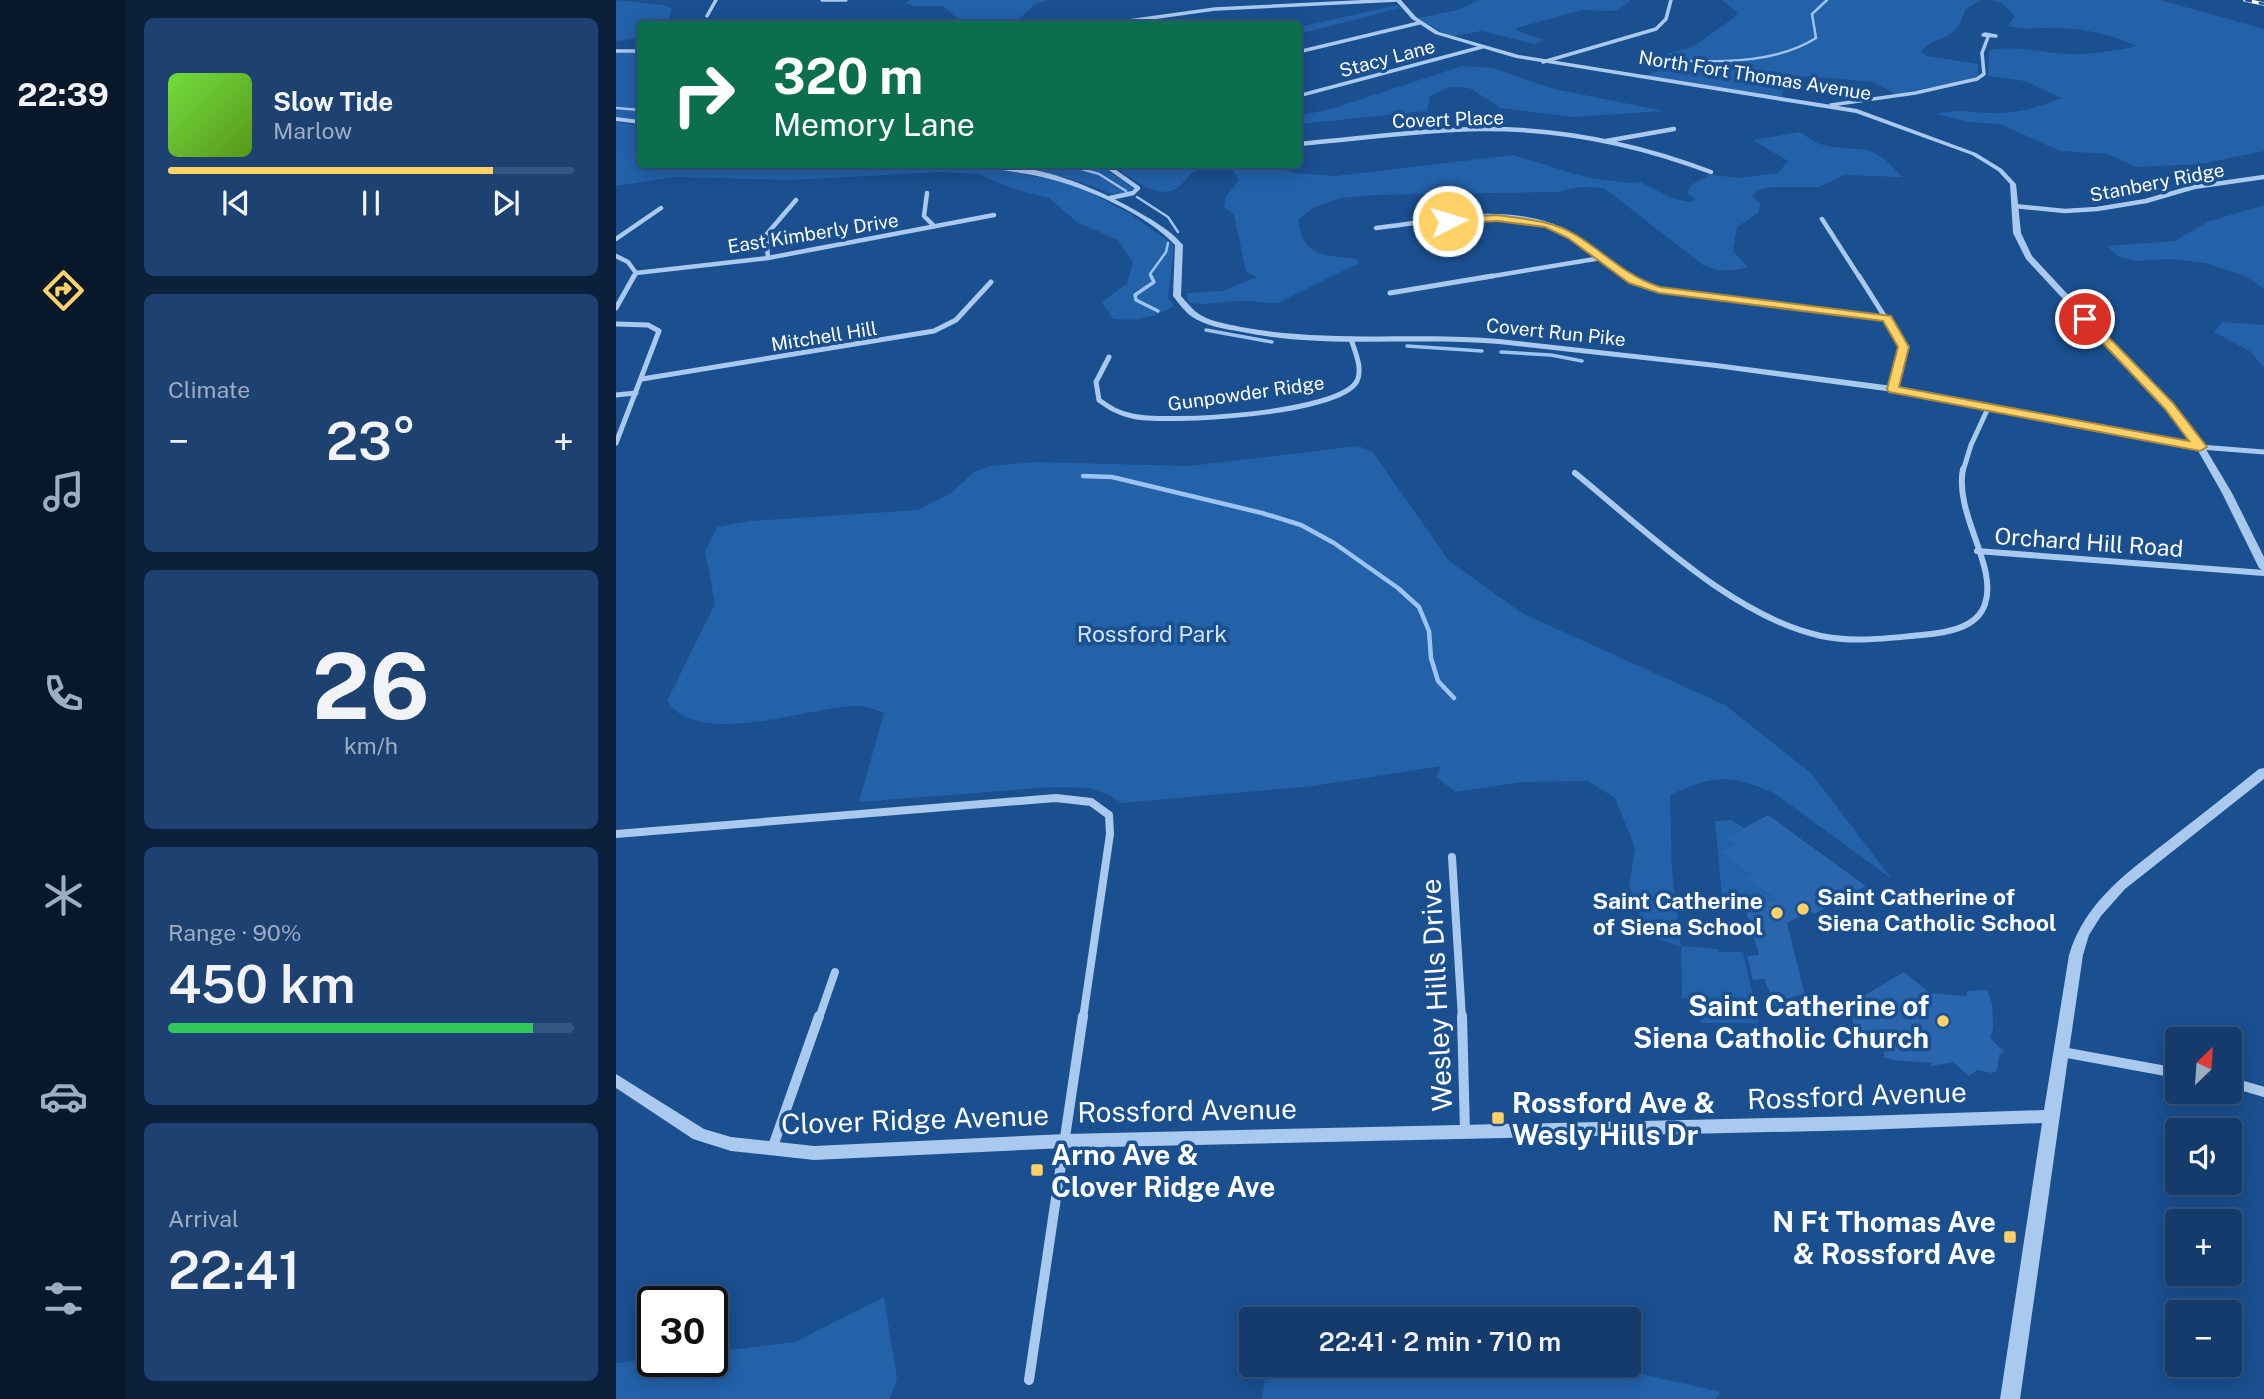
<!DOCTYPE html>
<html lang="en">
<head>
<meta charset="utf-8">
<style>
  body { margin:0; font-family:"Public Sans",sans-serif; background:#1d4272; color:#f1f3f6; height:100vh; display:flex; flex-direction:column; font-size:26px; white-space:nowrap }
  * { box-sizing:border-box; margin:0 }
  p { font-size:23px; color:#9dadc2 }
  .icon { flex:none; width:38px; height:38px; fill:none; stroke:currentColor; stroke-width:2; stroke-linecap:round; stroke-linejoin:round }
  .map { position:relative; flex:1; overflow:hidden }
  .side { display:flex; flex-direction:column; gap:18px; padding:18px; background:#0b203b; width:490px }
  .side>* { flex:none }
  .top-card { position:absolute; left:21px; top:21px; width:665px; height:147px; border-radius:7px; box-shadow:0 4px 18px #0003,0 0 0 2px #33557f; background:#0b6e4f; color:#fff; overflow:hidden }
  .needle { width:46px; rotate:25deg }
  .fabs { position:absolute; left:1549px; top:1027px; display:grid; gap:14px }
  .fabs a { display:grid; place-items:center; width:77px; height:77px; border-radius:7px; background:#143b6c; box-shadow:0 4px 18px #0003,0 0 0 2px #33557f; font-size:35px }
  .speed { position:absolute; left:21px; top:1286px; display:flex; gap:14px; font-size:35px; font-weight:700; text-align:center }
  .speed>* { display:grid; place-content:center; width:91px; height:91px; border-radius:50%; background:#143b6c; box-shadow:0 4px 18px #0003,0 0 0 2px #33557f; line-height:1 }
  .speed .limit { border:4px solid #111; border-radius:10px; background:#fff; color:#111 }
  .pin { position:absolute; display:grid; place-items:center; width:60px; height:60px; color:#fff; margin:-30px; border:4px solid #fff; border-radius:50%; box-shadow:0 2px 7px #0007 }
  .me { position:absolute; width:77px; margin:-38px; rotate:85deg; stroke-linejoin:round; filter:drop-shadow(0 0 5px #0008) }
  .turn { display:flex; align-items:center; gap:24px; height:147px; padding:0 21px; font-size:32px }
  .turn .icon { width:91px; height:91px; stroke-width:2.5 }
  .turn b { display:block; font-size:49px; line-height:60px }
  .big { font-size:52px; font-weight:600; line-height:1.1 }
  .side .widget { flex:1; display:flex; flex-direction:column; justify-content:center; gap:10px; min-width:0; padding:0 24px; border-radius:10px; background:#1d4272 }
  .side .dial { align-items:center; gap:0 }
  .dial b { font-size:91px; line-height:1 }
  .song { display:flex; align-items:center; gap:21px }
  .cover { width:84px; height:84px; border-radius:10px; background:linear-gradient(135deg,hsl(100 70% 55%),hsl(90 70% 35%)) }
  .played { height:7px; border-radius:4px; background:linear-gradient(90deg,#ffd166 80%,#33557f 80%) }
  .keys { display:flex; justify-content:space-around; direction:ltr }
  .heat { display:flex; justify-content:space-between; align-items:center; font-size:38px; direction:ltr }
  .charge { height:10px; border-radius:5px; background:linear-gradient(90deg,#34c759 90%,#33557f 0) }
  .trip { position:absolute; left:623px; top:1307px; width:402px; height:70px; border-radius:7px; background:#143b6c; box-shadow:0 4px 18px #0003,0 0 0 2px #33557f; font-weight:600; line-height:70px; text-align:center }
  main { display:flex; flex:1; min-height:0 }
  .tabs { display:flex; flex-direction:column; width:126px; justify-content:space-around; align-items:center; background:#08182b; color:#9dadc2 }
  .tabs .icon { width:49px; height:49px }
  .tabs .current { color:#ffd166 }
  .tabs b { font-size:32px; color:#f1f3f6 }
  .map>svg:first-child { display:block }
</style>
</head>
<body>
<main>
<nav class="tabs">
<b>22:39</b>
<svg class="icon current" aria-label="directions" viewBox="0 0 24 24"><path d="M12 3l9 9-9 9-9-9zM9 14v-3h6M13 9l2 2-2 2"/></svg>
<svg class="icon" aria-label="music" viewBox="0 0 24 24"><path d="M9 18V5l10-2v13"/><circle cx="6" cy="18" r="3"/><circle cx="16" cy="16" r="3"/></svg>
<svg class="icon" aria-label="phone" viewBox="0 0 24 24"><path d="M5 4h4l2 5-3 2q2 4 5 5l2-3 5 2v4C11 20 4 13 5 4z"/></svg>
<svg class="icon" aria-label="climate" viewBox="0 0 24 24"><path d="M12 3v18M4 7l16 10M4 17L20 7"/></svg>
<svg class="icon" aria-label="car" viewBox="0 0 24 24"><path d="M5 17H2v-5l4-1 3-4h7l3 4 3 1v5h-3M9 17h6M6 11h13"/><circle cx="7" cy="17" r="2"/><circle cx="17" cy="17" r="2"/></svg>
<svg class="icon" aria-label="filters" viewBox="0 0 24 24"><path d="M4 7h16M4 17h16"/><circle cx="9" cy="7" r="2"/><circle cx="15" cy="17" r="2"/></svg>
</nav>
<section class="side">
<div class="widget">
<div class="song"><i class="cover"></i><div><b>Slow Tide</b><p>Marlow</p></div></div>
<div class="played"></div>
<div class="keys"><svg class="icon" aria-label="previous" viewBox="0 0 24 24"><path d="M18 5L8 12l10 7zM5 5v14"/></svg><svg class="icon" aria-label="pause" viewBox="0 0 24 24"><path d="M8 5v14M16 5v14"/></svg><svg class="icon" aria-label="next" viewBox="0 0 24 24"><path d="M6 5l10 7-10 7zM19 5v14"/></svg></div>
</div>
<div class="widget"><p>Climate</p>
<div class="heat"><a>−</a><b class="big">23°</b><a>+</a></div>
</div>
<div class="widget dial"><b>26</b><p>km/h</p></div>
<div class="widget"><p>Range · 90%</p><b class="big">450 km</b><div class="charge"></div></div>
<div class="widget"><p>Arrival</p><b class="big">22:41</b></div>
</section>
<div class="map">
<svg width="1648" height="1399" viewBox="0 0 1648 1399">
  <rect width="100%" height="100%" fill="#1a4f90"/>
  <g fill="#2361a9">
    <path d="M0 0 46 5 56 9 51 24H24V38L0 41Z"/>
    <path d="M293 0H433L419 4 400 22 388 23 342 19 327 6H297L290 3Z"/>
    <path d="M863 0H1013V3L999 11 966 10 901 28 899 30 928 40 919 44 865 31 834 37 802 18 841 10Z"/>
    <path d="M1106 0H1364L1349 10C1340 46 1316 34 1305 52L1311 56 1362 64V75L1356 79 1280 94 1256 82 1193 76 1179 78 1166 93 1167 97 1027 76 1043 71 1036 64 1044 56 1076 47 1118 18 1122 13Z"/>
    <path d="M1375 0H1544L1648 29V151L1585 164 1520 167 1492 154 1444 151 1384 124 1352 122 1321 114C1339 108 1357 113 1376 113 1398 114 1424 107 1445 98L1409 81 1372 76 1373 50C1399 45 1424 52 1450 54 1473 55 1498 51 1521 46 1500 36 1470 29 1446 28 1427 27 1411 31 1392 26L1399 16 1386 3Z"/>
    <path d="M781 5 784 8 683 34V27Z"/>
    <path d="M0 52H24V120L0 117Z"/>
    <path d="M846 66 877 68 934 88 1048 111 958 117 884 108 856 89 844 87H834L814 96 811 111 683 124V116L718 108Z"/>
    <path d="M0 122 24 126V164L365 166 445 181 468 189 516 215 558 245 552 298 558 306C539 317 518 323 496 318L486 302 511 283 517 262 502 240 461 222 433 198 401 190 362 174 325 172 174 180 59 177 0 186Z"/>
    <path d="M1184 132C1190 136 1197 142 1204 144 1243 155 1253 137 1286 177L1229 175 1203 187H1156L1141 190 1136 197 1145 203 1142 213 1121 227 1117 251 1132 267C1117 272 1101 272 1087 265L988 188 964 187 940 192 758 195 724 198 697 208 682 220C688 258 707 254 740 259L743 263 662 303C648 304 636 300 623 301 606 301 589 307 572 302L571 293 606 291 641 277 630 272 618 215 608 207 610 196 623 180 617 170C603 167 586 165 574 175 568 180 565 187 557 190 539 198 511 176 497 165L656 164 678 173 720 176 897 155 969 177 1011 183 1024 182 1055 198 1073 202 1080 200 1071 193 1075 185 1092 176 1088 174 1123 178 1162 173 1172 161 1137 140Z"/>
    <path d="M389 165H484L517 188 512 192 497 194 456 179Z"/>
    <path d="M1648 205V289L1629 276 1590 263 1556 259 1519 261 1503 257 1491 246 1559 241 1591 222Z"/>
    <path d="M1606 322 1648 325V368L1635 352 1598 332Z"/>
    <path d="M742 446 756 451 833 561 906 613 1109 705 1195 773 1276 879 1158 793C1112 774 1099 775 1054 795L1056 872 1065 946 1102 949 1103 952H1127L1143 1023H1085L1080 999 1066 998 1065 946 1041 939 1026 921 1013 886 1019 848 999 798 972 781 906 782 840 792 820 777 825 766 697 786 505 803 495 796 474 788 436 787 243 802 268 713C260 710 251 706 242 706 193 706 84 750 51 701L99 604 89 551 101 527 134 521 302 510 335 493 358 472 375 466 420 462 573 466Z"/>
    <path d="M1116 820 1128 828 1111 838 1119 845 1107 852 1135 875 1131 879 1151 893 1155 891 1164 900 1127 901 1106 897 1099 821Z"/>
    <path d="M268 1297 281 1378 274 1399H0V1363L37 1359V1362H96V1352L179 1342Z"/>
    <path d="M651 1365H986L1105 1392 1099 1399H646Z"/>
  </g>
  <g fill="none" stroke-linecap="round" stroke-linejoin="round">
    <g stroke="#9cc4f0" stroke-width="2.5">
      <path d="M1068 61C1112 62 1162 62 1200 38L1196 14 1211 0"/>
      <path d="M0 108 24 110"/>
      <path d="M448 164 483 174 510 191"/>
      <path d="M521 197 552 217 562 232"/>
      <path d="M536 278 534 274 550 252 552 243"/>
    </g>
    <g stroke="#9cc4f0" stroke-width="3.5">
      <path d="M535 276 538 282 519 295 520 300 542 311"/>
      <path d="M590 330 656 342"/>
      <path d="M791 346 866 351"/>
      <path d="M885 352 935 355 966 361"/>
    </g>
    <path stroke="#9cc4f0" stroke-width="4.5" d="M467 476 496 477 646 513 685 525 718 543 782 588 803 607 813 631 815 658 822 681 838 698"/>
  </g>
  <g fill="#2966ae">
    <path d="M1152 815 1250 886 1198 914 1194 911 1171 923 1189 995 1177 996 1182 1010 1162 1011 1148 979 1137 980 1131 956 1143 955 1127 901 1163 900 1130 879 1135 875 1106 852 1119 845 1110 838Z"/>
    <path d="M1288 972 1314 993 1351 996V991L1371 990 1376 1003 1377 1028 1374 1038 1388 1052 1383 1055 1381 1071 1376 1073 1361 1070 1353 1076 1337 1062 1315 1066V1063L1277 1060 1268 1057V1043L1237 1029V1002Z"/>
  </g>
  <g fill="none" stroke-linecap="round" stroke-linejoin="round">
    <g stroke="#a9c9ee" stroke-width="3.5">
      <path d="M206 0H230"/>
      <path d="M91 16 100 0"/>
      <path d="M257 24 261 21"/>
      <path d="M491 24 599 9 782 0"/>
      <path d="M1369 34 1380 36 1367 35Z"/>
      <path d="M0 51H24"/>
      <path d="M682 52 803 23"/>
      <path d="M927 62 1040 29 1050 19 1055 0"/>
      <path d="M682 96 866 47"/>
      <path d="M1215 105 1299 93 1361 79 1368 74 1366 53 1372 37"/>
    </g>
    <g stroke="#a9c9ee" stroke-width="4.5">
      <path d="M990 141 1058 129"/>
      <path d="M682 144C743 139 803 130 864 129 944 128 1021 144 1095 172"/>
      <path d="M488 164 522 188 517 193 494 198"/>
      <path d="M311 193 308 216 318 226"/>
      <path d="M1398 206 1449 211 1481 209 1530 201 1578 187 1648 177"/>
      <path d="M1206 219 1244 278"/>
      <path d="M760 228C820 221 889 204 947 230 971 242 990 263 1012 278"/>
      <path d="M0 239 45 208"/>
      <path d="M0 256 12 262 20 273 17 278"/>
      <path d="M152 258 150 235 180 200"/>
      <path d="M20 273 152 258 378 215"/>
      <path d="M865 278 985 258"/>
    </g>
    <g stroke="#a9c9ee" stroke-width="5">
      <path d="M1009 276 1033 288 1271 318"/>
      <path d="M1243 276 1288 347 1277 389"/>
      <path d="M774 293 876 276"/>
      <path d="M0 308 18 276"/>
      <path d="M0 324 32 325 43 331 0 443"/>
      <path d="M493 357 480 382 483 400C494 408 502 413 516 416 551 424 724 414 741 381 747 368 739 352 735 339"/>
      <path d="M26 379 318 331 340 320 375 282"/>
      <path d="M0 395 20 393"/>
      <path d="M1584 447 1648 452"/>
      <path d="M1347 471 1355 445 1373 406"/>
    </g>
    <g stroke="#a9c9ee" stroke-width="6">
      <path d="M959 473C1028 529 1117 617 1205 636 1238 643 1272 638 1306 635 1328 633 1361 629 1369 604 1382 566 1338 514 1347 469"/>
      <path d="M1361 551 1648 573"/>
    </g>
    <g stroke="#a9c9ee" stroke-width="8">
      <path d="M0 834 440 798 475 802 493 815 494 834 467 1018"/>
      <path d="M836 857 846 1018"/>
      <path d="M203 1018 219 972"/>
    </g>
    <g stroke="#a9c9ee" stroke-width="10">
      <path d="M846 1016 849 1131"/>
      <path d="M1446 1052 1561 1073"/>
      <path d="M1614 1082 1648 1092"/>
      <path d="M156 1149 203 1016"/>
      <path d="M413 1380 467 1016"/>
    </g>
    <g fill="#a9c9ee" fill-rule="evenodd">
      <path d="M779 0H785L800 17 823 32 903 55 1241 109 1360 153 1386 169 1400 184 1405 233 1416 256 1579 431 1616 493 1648 557V571L1643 568 1606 493 1581 449 1277 392 1100 368 883 344C797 337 710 349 626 332 609 329 589 326 575 316 568 311 562 302 557 296L559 245C532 215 469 187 430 178 409 172 385 172 366 164 422 164 476 185 524 213 540 222 555 231 567 245L565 296C570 301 574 307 580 312 591 321 611 324 625 327 710 343 797 332 883 339L1100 363 1277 386 1577 443 1572 434 1410 259 1397 233 1394 184 1382 171 1356 155 1240 113 900 58 819 34 796 19Z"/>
      <path d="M0 117 24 120V124L0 121Z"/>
      <path d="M1648 768V779L1509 889 1485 916 1473 935 1467 955 1453 1051 1404 1399H1384L1426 1123 1246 1130 449 1148 198 1160 115 1151 77 1139 0 1088V1074L88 1129 115 1137 198 1146 449 1134 1246 1116 1428 1110 1453 955C1470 899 1514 871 1558 836 1587 814 1615 791 1643 769Z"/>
    </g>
    <defs>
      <path id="rail" d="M1629 0 1648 4"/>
    </defs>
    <use href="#rail" stroke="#fff" stroke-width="3.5"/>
    <use href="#rail" stroke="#1a4f90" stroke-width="2.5" stroke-dasharray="7" stroke-linecap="butt"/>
  </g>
  <path fill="#ffd166" stroke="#a68842" stroke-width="2" d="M881 215C908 219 936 220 960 235 991 254 1008 275 1044 287L1275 316 1293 347 1283 387 1573 441 1549 409 1464 319 1473 317 1557 403 1591 447 1584 451 1273 392 1271 389 1282 347 1267 321 1043 293 1013 283 952 238 929 227 881 221 832 224 828 221 832 218Z"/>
  <g fill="#ffd166" stroke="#1a4f90" stroke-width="2.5">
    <circle cx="1187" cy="909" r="7"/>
    <circle cx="1161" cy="913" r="7"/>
    <circle cx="1327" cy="1021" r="7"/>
    <rect x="875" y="1111" width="14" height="14" rx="3.5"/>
    <rect x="414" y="1163" width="14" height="14" rx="3.5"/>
    <rect x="1387" y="1230" width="14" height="14" rx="3.5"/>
  </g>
  <g text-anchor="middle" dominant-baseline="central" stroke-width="7" stroke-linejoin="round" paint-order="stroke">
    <g font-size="19" fill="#fff" stroke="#1a4f90">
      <text transform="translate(771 58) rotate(-15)">Stacy Lane</text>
      <text transform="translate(1139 75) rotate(9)">North Fort Thomas Avenue</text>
      <text transform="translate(832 119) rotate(-2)">Covert Place</text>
      <text transform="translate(1541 182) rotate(-11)">Stanbery Ridge</text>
      <text transform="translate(197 233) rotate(-9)">East Kimberly Drive</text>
      <text transform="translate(940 332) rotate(6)">Covert Run Pike</text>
      <text transform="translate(208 336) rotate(-9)">Mitchell Hill</text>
      <text transform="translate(630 393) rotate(-8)">Gunpowder Ridge</text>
    </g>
    <g font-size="23" fill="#fff" stroke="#1a4f90">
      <text transform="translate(1473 542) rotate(4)">Orchard Hill Road</text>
    </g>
    <g font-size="23" fill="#cfe3fa" stroke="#1a4f90">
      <text x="536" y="633">Rossford Park</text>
    </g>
    <g font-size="23" font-weight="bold" fill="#fff" stroke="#1a4f90" text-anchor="start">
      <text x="1201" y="896">Saint Catherine of<tspan x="1201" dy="26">Siena Catholic School</tspan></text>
      <text x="1147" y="900" text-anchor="end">Saint Catherine<tspan x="1147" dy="26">of Siena School</tspan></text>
    </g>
    <g font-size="28" fill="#fff" stroke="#1a4f90">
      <text transform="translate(820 995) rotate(-93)">Wesley Hills Drive</text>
      <text transform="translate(1241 1095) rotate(-2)">Rossford Avenue</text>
      <text transform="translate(571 1110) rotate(-1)">Rossford Avenue</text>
      <text transform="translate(299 1119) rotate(-2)">Clover Ridge Avenue</text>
    </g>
    <g font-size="28" font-weight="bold" fill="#fff" stroke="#1a4f90" text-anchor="end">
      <text x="1313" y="1005">Saint Catherine of<tspan x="1313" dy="32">Siena Catholic Church</tspan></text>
      <text x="896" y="1102" text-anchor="start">Rossford Ave &amp;<tspan x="896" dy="32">Wesly Hills Dr</tspan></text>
      <text x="435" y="1154" text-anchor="start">Arno Ave &amp;<tspan x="435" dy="32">Clover Ridge Ave</tspan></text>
      <text x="1380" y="1221">N Ft Thomas Ave<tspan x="1380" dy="32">&amp; Rossford Ave</tspan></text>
    </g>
  </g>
</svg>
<div class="fabs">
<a><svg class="needle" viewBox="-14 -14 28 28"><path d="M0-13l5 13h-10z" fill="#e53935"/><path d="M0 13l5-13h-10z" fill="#9dadc2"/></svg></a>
<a><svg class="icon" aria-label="sound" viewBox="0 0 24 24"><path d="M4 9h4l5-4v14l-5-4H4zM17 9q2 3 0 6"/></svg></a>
<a>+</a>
<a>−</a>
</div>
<div class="speed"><div class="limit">30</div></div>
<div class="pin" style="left:1469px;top:319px;background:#d93025"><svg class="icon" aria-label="arrive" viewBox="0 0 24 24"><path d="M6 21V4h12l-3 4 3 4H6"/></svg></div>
<svg class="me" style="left:832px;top:221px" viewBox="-20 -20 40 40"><circle r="17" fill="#ffd166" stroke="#fff" stroke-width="3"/><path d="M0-11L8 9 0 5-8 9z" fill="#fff"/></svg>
<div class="trip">22:41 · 2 min · 710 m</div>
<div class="top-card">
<div class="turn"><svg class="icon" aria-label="right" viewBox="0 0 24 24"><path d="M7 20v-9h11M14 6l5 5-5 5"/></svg><div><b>320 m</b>Memory Lane</div></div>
</div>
</div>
</main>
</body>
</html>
